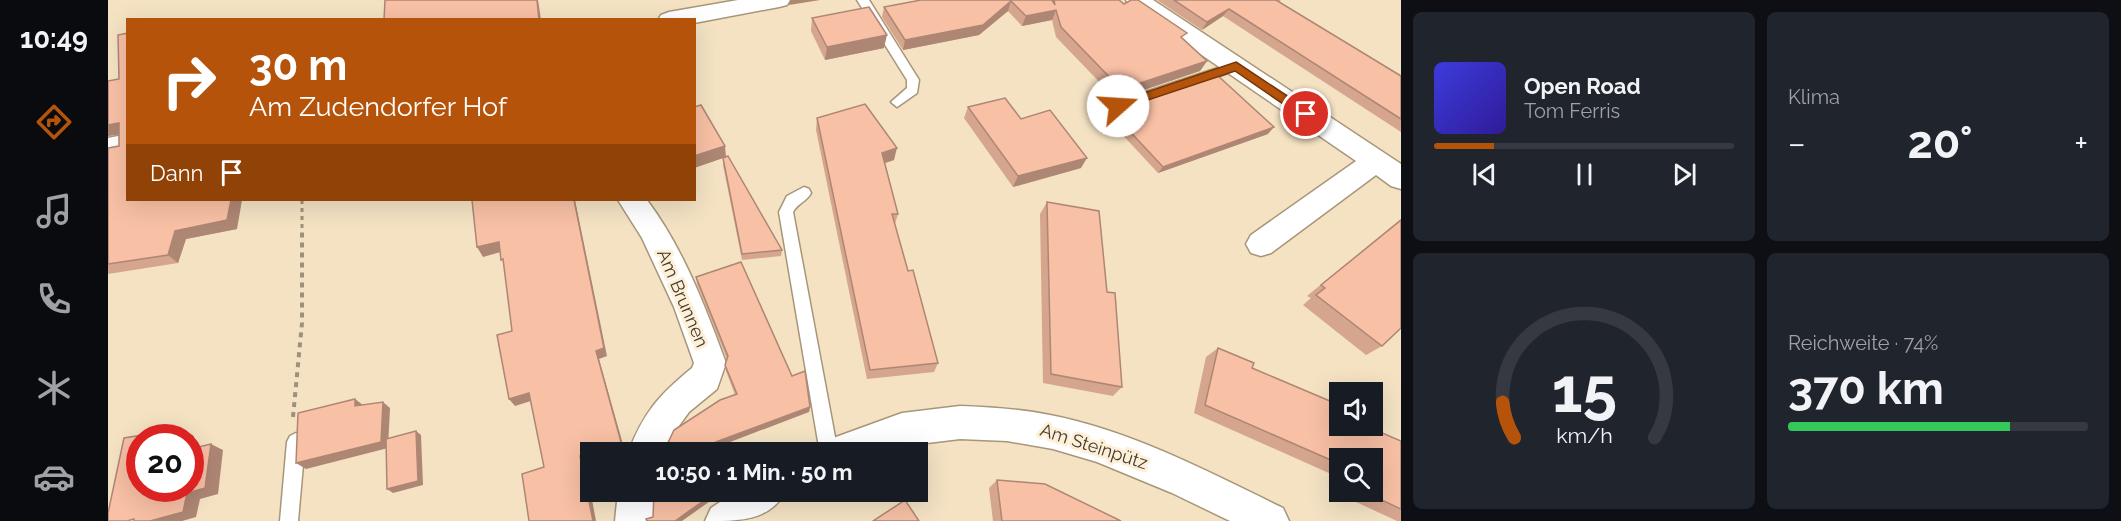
<!DOCTYPE html>
<html lang="de">
<head>
<meta charset="utf-8">
<style>
  body { margin:0; font-family:Raleway,sans-serif; background:#20242c; color:#f1f3f6; height:100vh; display:flex; flex-direction:column; font-size:22px; white-space:nowrap }
  * { box-sizing:border-box; margin:0 }
  p { font-size:20px; color:#9ea1a6 }
  .icon { flex:none; width:33px; height:33px; fill:none; stroke:currentColor; stroke-width:2; stroke-linecap:round; stroke-linejoin:round }
  .map { position:relative; flex:1; overflow:hidden }
  .panel { display:flex; flex-direction:column; gap:12px; padding:12px; background:#0d0f14; width:720px }
  .panel>* { flex:none }
  .hud { position:absolute; left:18px; top:18px; width:570px; height:183px; border-radius:0px; box-shadow:0 6px 24px #0002; background:#b45309; color:#fff; overflow:hidden }
  .buttons { position:absolute; left:1221px; top:382px; display:grid; gap:12px }
  .buttons a { display:grid; place-items:center; width:54px; height:54px; border-radius:0px; background:#171b24; box-shadow:0 6px 24px #0002; font-size:30px }
  .speed { position:absolute; left:18px; top:424px; display:flex; gap:12px; font-size:30px; font-weight:700; text-align:center }
  .speed>* { display:grid; place-content:center; width:78px; height:78px; border-radius:50%; background:#171b24; box-shadow:0 6px 24px #0002; line-height:1 }
  .speed .limit { border:9px solid #d22; background:#fff; color:#111 }
  .pin { position:absolute; display:grid; place-items:center; width:51px; height:51px; color:#fff; margin:-26px; border:3px solid #fff; border-radius:50%; box-shadow:0 2px 6px #0007 }
  .me { position:absolute; width:66px; margin:-33px; rotate:71deg; stroke-linejoin:round; filter:drop-shadow(0 0 4px #0008) }
  .turn { display:flex; align-items:center; gap:21px; height:126px; padding:0 24px; font-size:27px }
  .turn .icon { width:78px; height:78px; stroke-width:2.5 }
  .turn b { display:block; font-size:42px; line-height:51px }
  .then { display:flex; align-items:center; height:57px; padding:0 24px; background:#0003; gap:12px; font-size:22px }
  .big { font-size:45px; font-weight:700; line-height:1.1 }
  .panel .widget { flex:1; display:flex; flex-direction:column; justify-content:center; gap:9px; min-width:0; padding:0 21px; border-radius:9px; background:#20242c }
  .panel .dial { align-items:center; gap:0 }
  .dial svg { height:156px; overflow:visible; fill:none; stroke:#363941; stroke-width:7; stroke-linecap:round; text-anchor:middle }
  .dial text { fill:#f1f3f6; stroke:none }
  .song { display:flex; align-items:center; gap:18px }
  .cover { width:72px; height:72px; border-radius:9px; background:linear-gradient(135deg,hsl(240 70% 55%),hsl(250 70% 35%)) }
  .played { height:6px; border-radius:3px; background:linear-gradient(90deg,#b45309 20%,#363941 20%) }
  .keys { display:flex; justify-content:space-around; direction:ltr }
  .heat { display:flex; justify-content:space-between; align-items:center; font-size:33px; direction:ltr }
  .charge { height:9px; border-radius:4px; background:linear-gradient(90deg,#34c759 74%,#363941 0) }
  .panel .tiles { flex:1; display:grid; gap:12px; grid-template-columns:repeat(2,1fr) }
  .trip { position:absolute; left:472px; top:442px; width:348px; height:60px; border-radius:0px; background:#171b24; box-shadow:0 6px 24px #0002; font-weight:700; line-height:60px; text-align:center }
  main { display:flex; flex:1; min-height:0 }
  .tab-bar { display:flex; flex-direction:column; width:108px; justify-content:space-around; align-items:center; background:#090b0e; color:#9ea1a6 }
  .tab-bar .icon { width:42px; height:42px }
  .tab-bar .current { color:#b45309 }
  .tab-bar b { font-size:27px; color:#f1f3f6 }
  .map>svg:first-child { display:block }
</style>
</head>
<body>
<main>
<nav class="tab-bar">
<b>10:49</b>
<svg class="icon current" aria-label="directions" viewBox="0 0 24 24"><path d="M12 3l9 9-9 9-9-9zM9 14v-3h6M13 9l2 2-2 2"/></svg>
<svg class="icon" aria-label="music" viewBox="0 0 24 24"><path d="M9 18V5l10-2v13"/><circle cx="6" cy="18" r="3"/><circle cx="16" cy="16" r="3"/></svg>
<svg class="icon" aria-label="phone" viewBox="0 0 24 24"><path d="M5 4h4l2 5-3 2q2 4 5 5l2-3 5 2v4C11 20 4 13 5 4z"/></svg>
<svg class="icon" aria-label="climate" viewBox="0 0 24 24"><path d="M12 3v18M4 7l16 10M4 17L20 7"/></svg>
<svg class="icon" aria-label="car" viewBox="0 0 24 24"><path d="M5 17H2v-5l4-1 3-4h7l3 4 3 1v5h-3M9 17h6M6 11h13"/><circle cx="7" cy="17" r="2"/><circle cx="17" cy="17" r="2"/></svg>
</nav>
<div class="map">
<svg width="1293" height="521" viewBox="0 0 1293 521">
  <rect width="100%" height="100%" fill="#f4e2c3"/>
  <g fill="none" stroke-linecap="round" stroke-linejoin="round">
    <defs>
      <g id="service">
        <path d="M749 0H761L811 80 809 93 789 107 783 102 799 88V80Z"/>
        <path d="M1128 62 1132 63 1134 66 1132 69 991 117 985 112 986 109Z"/>
        <path d="M696 187 701 189 703 193C699 201 690 203 685 212L730 453H712L671 212 679 196Z"/>
        <path d="M188 433 194 436 197 442 190 521H172L179 442 182 436Z"/>
      </g>
      <g id="minor">
        <path d="M630 0H682L679 5 671 7 586 23V20H550L553 15 561 12Z"/>
        <path d="M1018 0H1045L1293 164V189L1283 186 1268 175 1163 253 1153 256 1143 253 1138 244 1143 235 1248 161 1021 5Z"/>
        <path d="M20 134V154L0 158V138Z"/>
        <path d="M510 200H539C575 248 597 306 618 363L609 389 581 412 560 441 556 453H520C536 412 550 396 584 368L586 363 566 307 534 238Z"/>
        <path d="M852 406C882 407 912 409 942 415 1024 431 1101 472 1175 508L1181 521H1122L1064 493 989 462 945 449 899 441 852 439 803 445 774 453H711L717 441 794 413Z"/>
        <path d="M510 492H546L545 521H507Z"/>
        <path d="M627 492H677C662 521 630 521 597 521L603 508Z"/>
      </g>
    </defs>
    <use href="#service" stroke="#a79679" stroke-width="3"/>
    <use href="#minor" stroke="#a79679" stroke-width="3"/>
    <path stroke="#9e917b" stroke-width="3" stroke-dasharray="4 4" stroke-linecap="butt" d="M194 200V229"/>
    <path stroke="#9e917b" stroke-width="4" stroke-dasharray="5 5" stroke-linecap="butt" d="M185 417 194 323V228"/>
    <use href="#service" fill="#fff" fill-rule="evenodd"/>
    <use href="#minor" fill="#fff" fill-rule="evenodd"/>
  </g>
  <g fill="#d5a58e">
    <path d="M814 0H1011L1016 4 1075 39 1099 61 1092 71 988 106 993 96 1002 93 948 37 944 20 914 26 900 11 871 35 795 50 774 17 776 7Z"/>
    <path d="M1049 0H1173L1171 2 1293 76V132L1115 16 1094 30Z"/>
    <path d="M704 18 776 48 717 60 703 31Z"/>
    <path d="M0 81 129 229 78 239 70 263 0 274V148L11 146V134L0 136Z"/>
    <path d="M586 107 674 250 673 256 634 260 615 165V158L586 168Z"/>
    <path d="M860 107 973 168 905 187 856 118Z"/>
    <path d="M1002 110 1160 134 1050 173 998 117Z"/>
    <path d="M709 118 786 160 777 163 790 214 787 224 800 271 830 363 826 372 759 379 708 130Z"/>
    <path d="M939 202 999 292 1014 387 1005 396 935 383 932 214Z"/>
    <path d="M1293 219V328L1274 346 1258 355 1195 305 1203 298 1199 296Z"/>
    <path d="M588 277 684 376 702 407 701 412 557 449 627 395 618 371 617 365 619 359 589 284Z"/>
    <path d="M1110 348 1144 368 1228 413 1293 441V521H1289L1248 502 1249 492H1264V459H1232V478L1086 413 1098 357Z"/>
    <path d="M889 480 1013 521H885L881 488Z"/>
  </g>
  <g fill="#ae8674">
    <path d="M429 0H430L433 20H431Z"/>
    <path d="M682 0H712L681 5Z"/>
    <path d="M903 1 900 11 871 35 795 50 797 40Z"/>
    <path d="M1121 9 1115 16 1094 30 1099 22Z"/>
    <path d="M948 10 944 20 914 26 918 16Z"/>
    <path d="M779 35 776 48 717 60 719 47Z"/>
    <path d="M1099 61 1092 71 988 106 993 96Z"/>
    <path d="M11 123 20 133 0 136V125Z"/>
    <path d="M1166 127 1160 134 1050 173 1055 167Z"/>
    <path d="M617 146 618 157 586 168V156Z"/>
    <path d="M789 148 786 160 771 165 774 153Z"/>
    <path d="M979 158 973 168 905 187 910 176Z"/>
    <path d="M123 200H134L129 229 78 239 70 263 60 255 67 231Z"/>
    <path d="M466 200H467L499 356 491 359 516 448 502 453H483V460L477 462 488 521H485L472 456 488 351Z"/>
    <path d="M391 242 396 251 375 257 369 247Z"/>
    <path d="M421 393 426 400 407 406 401 399Z"/>
    <path d="M247 399 255 405 247 406Z"/>
    <path d="M275 402 282 408 280 448 198 469 188 463Z"/>
    <path d="M702 407 701 412 609 447 608 442Z"/>
    <path d="M73 429 86 436 83 458 82 438H72Z"/>
    <path d="M308 431 313 435 315 485 285 493 279 489Z"/>
    <path d="M103 444 115 450 110 494 92 499 88 517 74 521H42L79 493Z"/>
    <path d="M608 492H615L574 521H567Z"/>
  </g>
  <g fill="#f8c0a5" stroke="#ae8674" stroke-width="1.5">
    <path d="M277 0H429L431 20H276Z"/>
    <path d="M813 0H944L947 5 946 0H1011L1016 4 1023 0H1030L1079 33 1073 37 1099 61 993 96 1013 89 953 27 948 10 918 16 903 1 875 25 797 40 776 7Z"/>
    <path d="M1066 0H1168L1293 76V119L1121 9 1099 22Z"/>
    <path d="M761 7 779 35 719 47 704 18Z"/>
    <path d="M20 33V200H123L119 220 67 231 60 255 0 264V148L11 146V123L0 125V81L11 79 10 35Z"/>
    <path d="M1108 74 1166 127 1055 167 1002 110Z"/>
    <path d="M897 98 913 119 942 110 979 158 910 176 860 107Z"/>
    <path d="M757 104 789 148 774 153 790 214H784L800 271 805 270 830 363 762 370 709 118Z"/>
    <path d="M593 105 617 146 586 156V107Z"/>
    <path d="M620 156 674 250 634 254 615 158Z"/>
    <path d="M364 200H466L496 348 488 351 513 442 472 456 485 521H421L414 474 436 467 421 393 401 399 389 335 404 331 395 259 393 260 391 242 369 247Z"/>
    <path d="M939 202 991 211 999 292 1007 293 1014 387 943 374Z"/>
    <path d="M1293 220V328L1274 346 1208 295 1217 288 1213 285Z"/>
    <path d="M633 262 684 376 697 371 702 407 608 442 615 453H551L552 450 557 449 566 430 612 400 629 394 617 365 620 356 588 277Z"/>
    <path d="M1110 348 1146 363 1144 368 1229 404 1228 413 1232 415V426H1258L1293 441V509L1265 496 1266 479 1264 478V459H1232V464L1097 405Z"/>
    <path d="M247 399V406L275 402 273 442 188 463 190 413Z"/>
    <path d="M73 429 72 438H32V489H82V449L103 444 97 488 79 493 75 512 42 521H26V519L19 521H0V513L16 438Z"/>
    <path d="M308 431 310 481 279 489 278 439Z"/>
    <path d="M889 480 937 484 1013 521H894Z"/>
    <path d="M546 492H608L567 521H539L538 519 545 517Z"/>
    <path d="M797 500 811 521H765Z"/>
  </g>
  <path fill="#b45309" stroke="#753606" stroke-width="1.5" d="M1128 62 1202 111V117H1194L1127 71 1010 110 1005 106 1006 103Z"/>
  <g text-anchor="middle" dominant-baseline="central" stroke-width="6" stroke-linejoin="round" paint-order="stroke">
    <g font-size="18" fill="#433b2f" stroke="#feefd7">
      <text transform="translate(575 298) rotate(67)">Am Brunnen</text>
      <text transform="translate(986 446) rotate(18)">Am Steinpütz</text>
    </g>
  </g>
</svg>
<div class="buttons">
<a><svg class="icon" aria-label="sound" viewBox="0 0 24 24"><path d="M4 9h4l5-4v14l-5-4H4zM17 9q2 3 0 6"/></svg></a>
<a><svg class="icon" aria-label="search" viewBox="0 0 24 24"><circle cx="10" cy="10" r="6"/><path d="M15 15l6 6"/></svg></a>
</div>
<div class="speed"><div class="limit">20</div></div>
<div class="pin" style="left:1198px;top:114px;background:#d93025"><svg class="icon" aria-label="arrive" viewBox="0 0 24 24"><path d="M6 21V4h12l-3 4 3 4H6"/></svg></div>
<svg class="me" style="left:1010px;top:106px" viewBox="-20 -20 40 40"><circle r="19" fill="#fff"/><path d="M0-13L10 11 0 6-10 11z" fill="#b45309"/></svg>
<div class="trip">10:50 · 1 Min. · 50 m</div>
<div class="hud">
<div class="turn"><svg class="icon" aria-label="right" viewBox="0 0 24 24"><path d="M7 20v-9h11M14 6l5 5-5 5"/></svg><div><b>30 m</b>Am Zudendorfer Hof</div></div>
<div class="then">Dann<svg class="icon" aria-label="arrive" viewBox="0 0 24 24"><path d="M6 21V4h12l-3 4 3 4H6"/></svg></div>
</div>
</div>
<section class="panel">
<div class="tiles">
<div class="widget">
<div class="song"><i class="cover"></i><div><b>Open Road</b><p>Tom Ferris</p></div></div>
<div class="played"></div>
<div class="keys"><svg class="icon" aria-label="previous" viewBox="0 0 24 24"><path d="M18 5L8 12l10 7zM5 5v14"/></svg><svg class="icon" aria-label="pause" viewBox="0 0 24 24"><path d="M8 5v14M16 5v14"/></svg><svg class="icon" aria-label="next" viewBox="0 0 24 24"><path d="M6 5l10 7-10 7zM19 5v14"/></svg></div>
</div>
<div class="widget"><p>Klima</p>
<div class="heat"><a>−</a><b class="big">20°</b><a>+</a></div>
</div>
<div class="widget dial"><svg viewBox="0 0 100 80">
<path d="M14 69A42 42 0 1 1 86 69"/>
<path d="M14 69A42 42 0 0 1 8 51" stroke="#b45309"/>
<text x="50" y="56" font-size="32" font-weight="700">15</text>
<text x="50" y="72" font-size="11">km/h</text>
</svg></div>
<div class="widget"><p>Reichweite · 74%</p><b class="big">370 km</b><div class="charge"></div></div>
</div>
</section>
</main>
</body>
</html>
